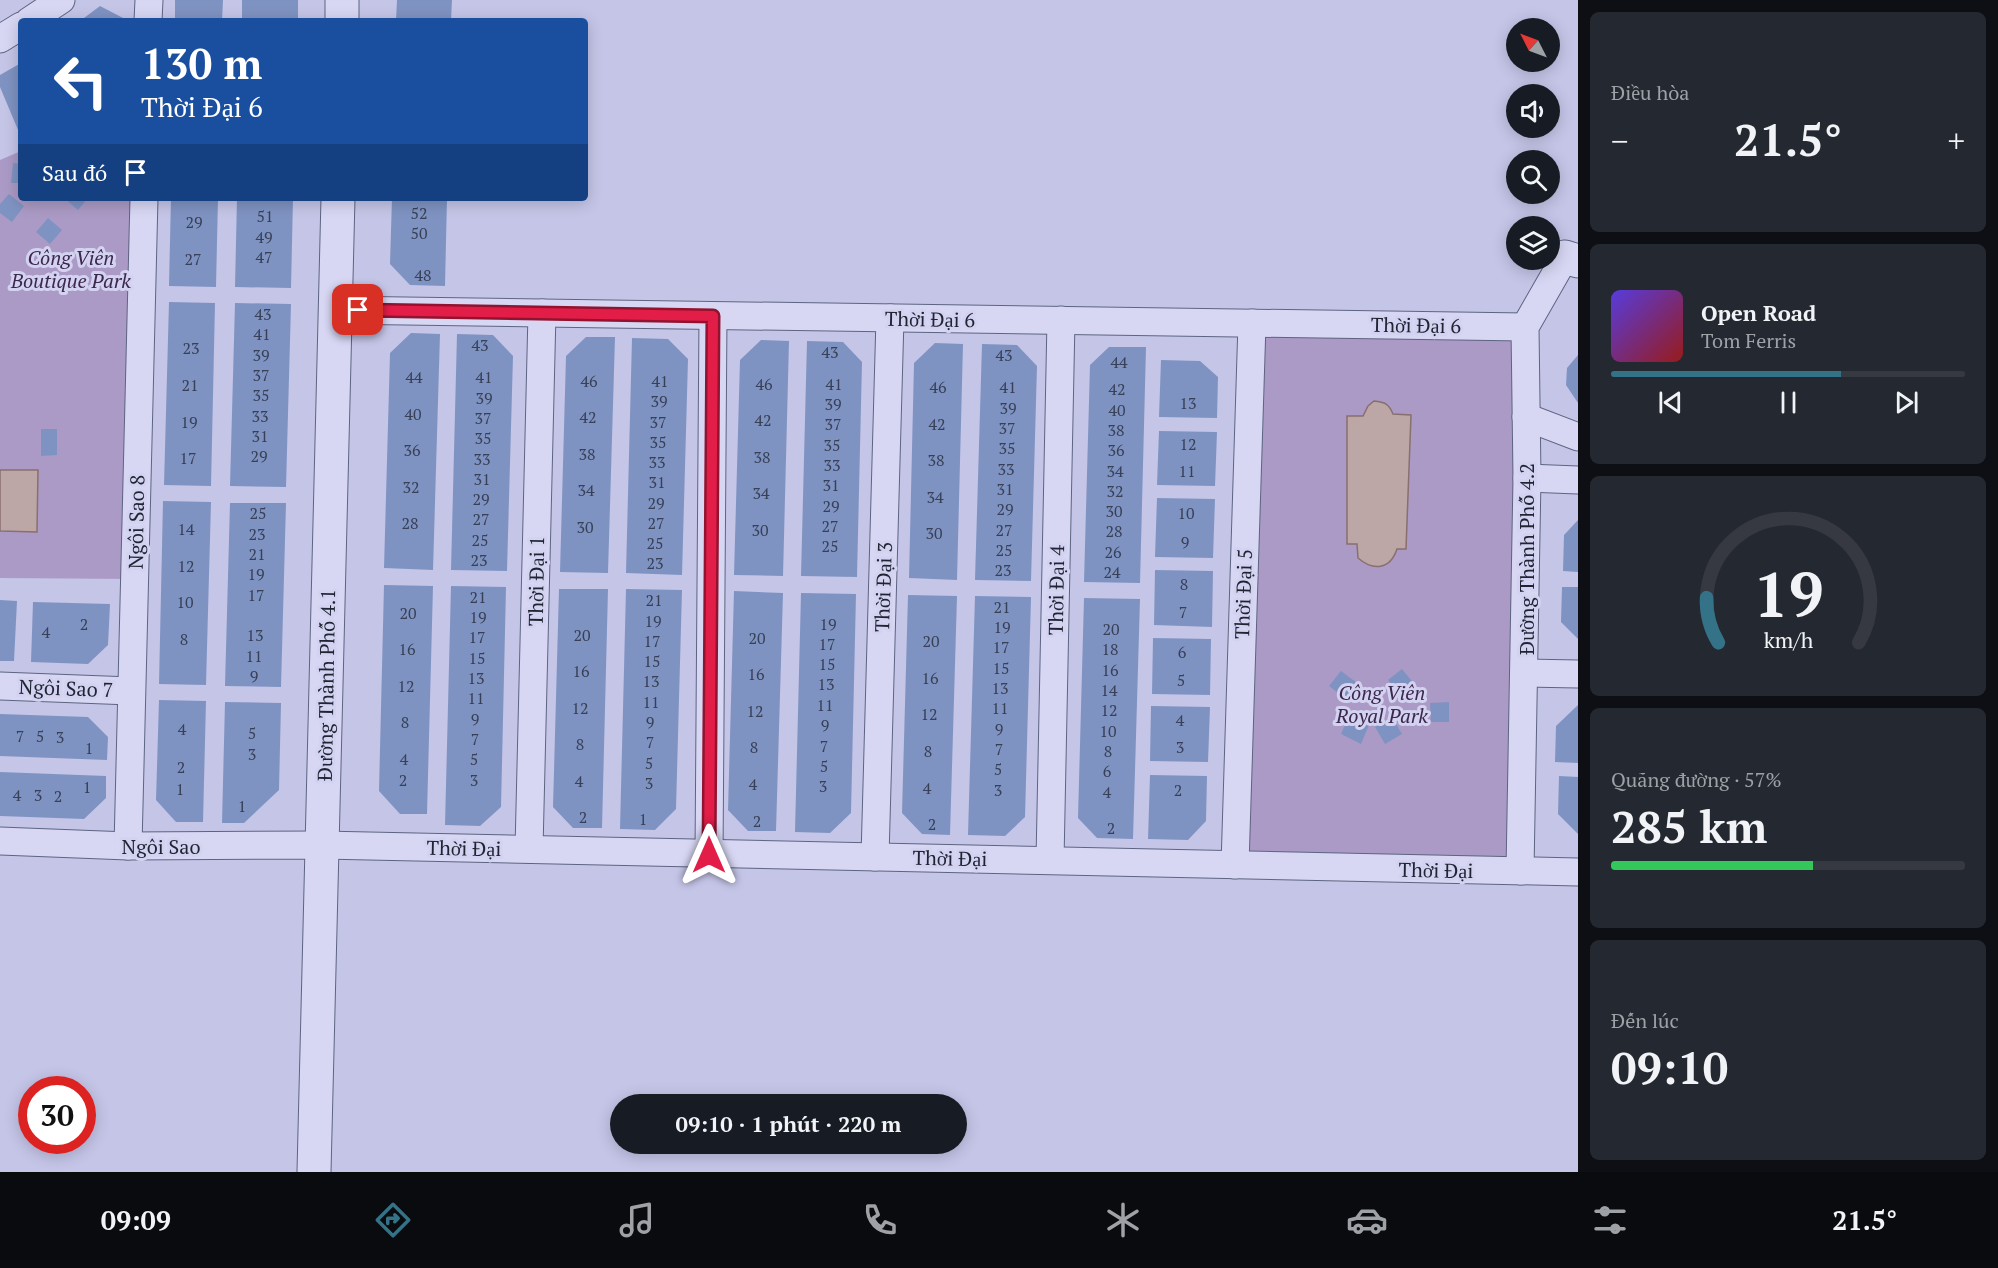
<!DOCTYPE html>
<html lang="vi">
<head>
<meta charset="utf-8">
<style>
  body { margin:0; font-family:"PT Serif",serif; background:#242831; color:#f1f3f6; height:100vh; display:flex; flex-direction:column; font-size:22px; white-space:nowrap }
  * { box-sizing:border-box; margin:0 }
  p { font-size:20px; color:#9ea1a6 }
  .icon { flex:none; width:33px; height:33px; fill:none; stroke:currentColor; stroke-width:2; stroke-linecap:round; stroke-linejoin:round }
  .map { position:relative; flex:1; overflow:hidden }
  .side { display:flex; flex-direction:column; gap:12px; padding:12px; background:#0d0f14; width:420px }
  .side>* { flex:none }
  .banner { position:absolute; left:18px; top:18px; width:570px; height:183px; border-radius:6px; box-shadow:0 3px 15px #0003; background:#1a4fa0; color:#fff; overflow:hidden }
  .needle { width:39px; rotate:312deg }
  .fabs { position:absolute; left:1506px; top:18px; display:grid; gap:12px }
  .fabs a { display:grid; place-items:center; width:54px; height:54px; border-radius:50%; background:#171b24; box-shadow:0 3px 15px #0003; font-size:30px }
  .speed { position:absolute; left:18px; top:1076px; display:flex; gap:12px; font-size:30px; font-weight:700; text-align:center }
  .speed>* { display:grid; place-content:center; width:78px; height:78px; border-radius:50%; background:#171b24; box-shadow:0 3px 15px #0003; line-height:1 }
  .speed .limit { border:9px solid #d22; background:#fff; color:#111 }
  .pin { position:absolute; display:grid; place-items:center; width:51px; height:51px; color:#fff; margin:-26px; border-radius:12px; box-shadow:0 3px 9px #0006 }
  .me { position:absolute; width:66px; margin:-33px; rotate:0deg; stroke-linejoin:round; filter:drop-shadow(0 0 4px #0008) }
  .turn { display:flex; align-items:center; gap:21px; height:126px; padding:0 24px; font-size:27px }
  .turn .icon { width:78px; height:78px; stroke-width:2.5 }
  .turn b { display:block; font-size:42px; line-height:51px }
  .then { display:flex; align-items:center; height:57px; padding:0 24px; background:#0003; gap:12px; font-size:22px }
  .big { font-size:45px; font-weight:700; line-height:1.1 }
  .side .widget { flex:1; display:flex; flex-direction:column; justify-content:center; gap:9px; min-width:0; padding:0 21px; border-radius:9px; background:#242831 }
  .side .dial { align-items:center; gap:0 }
  .dial svg { height:156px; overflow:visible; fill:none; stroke:#363941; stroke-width:7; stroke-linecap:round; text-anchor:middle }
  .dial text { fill:#f1f3f6; stroke:none }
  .song { display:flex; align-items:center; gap:18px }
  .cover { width:72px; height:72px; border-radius:9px; background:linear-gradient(135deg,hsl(250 70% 55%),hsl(0 70% 35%)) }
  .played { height:6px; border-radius:3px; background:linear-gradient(90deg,#347288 65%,#363941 65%) }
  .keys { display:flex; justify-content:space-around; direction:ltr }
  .heat { display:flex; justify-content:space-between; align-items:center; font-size:33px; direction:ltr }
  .charge { height:9px; border-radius:4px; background:linear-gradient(90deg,#34c759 57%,#363941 0) }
  .trip { position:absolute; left:610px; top:1094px; width:357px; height:60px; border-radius:30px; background:#171b24; box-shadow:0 3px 15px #0003; font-weight:700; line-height:60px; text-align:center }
  .tab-bar { display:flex; height:96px; justify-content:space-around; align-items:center; background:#090b0e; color:#9ea1a6 }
  .tab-bar .icon { width:42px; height:42px }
  .tab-bar .current { color:#347288 }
  .tab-bar b { font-size:27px; color:#f1f3f6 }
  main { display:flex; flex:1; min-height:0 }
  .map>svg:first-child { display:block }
</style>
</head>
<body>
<main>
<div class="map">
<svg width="1578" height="1172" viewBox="0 0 1578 1172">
  <rect width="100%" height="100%" fill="#c5c5e8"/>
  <g fill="#ab9ac5">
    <path d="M21 151V198H144L134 579 0 578V160Z"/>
    <path d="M1252 323 1525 327 1520 871 1235 865Z"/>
  </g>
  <g fill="#bca6a6" stroke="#896f6e" stroke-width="1.5">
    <path d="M1374 401C1385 402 1389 404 1393 414L1411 415 1406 549H1397C1390 570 1373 571 1358 558L1357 544H1347V416H1363L1368 406Z"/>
    <path d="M0 470H38L37 532 0 531Z"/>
  </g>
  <g fill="#7f93c2">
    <path d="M175 0H223L222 21H175Z"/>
    <rect x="242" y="0" width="56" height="21"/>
    <path d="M397 0H452L451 21H396Z"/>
    <path d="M100 6 125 19V21H80Z"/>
    <path d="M21 63V137L0 87V75Z"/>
    <path d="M13 163 21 164V183H11Z"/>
    <path d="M9 194 24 206 12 222 0 213V204Z"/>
    <path d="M64 198H88L78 210Z"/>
    <path d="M171 198H218L216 287 169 286Z"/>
    <path d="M237 198H293L291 288 235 287Z"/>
    <path d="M392 198H447L445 286 410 285 390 264Z"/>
    <path d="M48 218 62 230 50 244 36 232Z"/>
    <path d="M169 302 215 303 211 486 164 485Z"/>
    <path d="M235 303 291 304 286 487 230 486Z"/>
    <path d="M411 333 440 334 433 570 384 568 390 353Z"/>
    <path d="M457 334 493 335 513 356 507 571 451 570Z"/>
    <path d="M586 337H615L608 573 560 572 566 356Z"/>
    <path d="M632 338 668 339 688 359 682 575 626 573Z"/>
    <path d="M761 340 789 341 783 576 734 575 740 360Z"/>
    <path d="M807 341 843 342 862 362 857 577 801 576Z"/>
    <path d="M935 343 963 344 957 580 909 578 914 363Z"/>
    <path d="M982 344 1017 345 1037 366 1031 581 975 580Z"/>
    <path d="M1109 347H1146L1140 583 1084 582 1090 365Z"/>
    <path d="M1578 355V403L1566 385 1567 368Z"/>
    <path d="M1161 360 1200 361 1218 377 1217 418 1159 417Z"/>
    <path d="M41 429H57V455L41 456Z"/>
    <path d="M1159 431 1217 432 1215 486 1157 485Z"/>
    <path d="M1157 498 1215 499 1213 558 1155 557Z"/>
    <path d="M163 501 211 502 206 685 159 684Z"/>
    <path d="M230 503H286L281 687 225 686Z"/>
    <path d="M1578 520V572L1563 571 1564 535Z"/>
    <path d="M1155 570 1213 571 1212 627 1154 625Z"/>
    <path d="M384 585 433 586 427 814H400L379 791Z"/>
    <path d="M451 586 506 587 501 807 480 826 445 825Z"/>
    <path d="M1562 587H1578V639L1561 622Z"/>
    <path d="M559 589H608L602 828H573L553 807Z"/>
    <path d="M626 589 682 590 676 809 655 830 620 829Z"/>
    <path d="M734 591 783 593 776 831H748L728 810Z"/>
    <path d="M801 593 856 594 851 813 830 833 795 832Z"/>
    <path d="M908 595 957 596 950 835 922 834 902 813Z"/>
    <path d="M975 596 1031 597 1025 817 1005 836 968 835Z"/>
    <path d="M1084 598 1140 599 1133 839 1097 838 1078 818Z"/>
    <path d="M0 600 17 601 14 661H0Z"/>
    <path d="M33 602 110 604 108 645 88 664 31 662Z"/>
    <path d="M1153 638 1211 639 1210 695 1152 694Z"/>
    <path d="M1402 669 1415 685 1402 696 1388 680Z"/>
    <path d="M1341 671 1357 683 1346 699 1329 686Z"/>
    <path d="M159 700 206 701 203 822H176L156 800Z"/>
    <path d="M225 702 281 703 279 790 244 823H222Z"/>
    <path d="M1449 702V722H1431L1430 703Z"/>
    <path d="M1578 705V763L1555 762 1556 726Z"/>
    <path d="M1151 706 1210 707 1208 762 1150 761Z"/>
    <path d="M0 714 88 717 108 737 107 760 0 756Z"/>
    <path d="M1349 716 1369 725 1361 744 1341 734Z"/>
    <path d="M1392 717 1402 734 1385 744 1375 727Z"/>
    <path d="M0 772 106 776V798L84 819 0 816Z"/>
    <path d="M1150 775 1207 776 1206 821 1188 840 1148 839Z"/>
    <path d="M1559 776 1578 777V834L1558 814Z"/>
  </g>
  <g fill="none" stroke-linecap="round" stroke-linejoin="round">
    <defs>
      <g id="minor">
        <path d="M29 21 61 0"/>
        <path d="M148 21 149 0"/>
        <path d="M0 39 21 26"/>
        <path d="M335 310 1525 327"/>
        <path d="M1526 417 1578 437"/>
        <path d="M1527 478 1578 480"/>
        <path d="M1525 673 1578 674"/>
        <path d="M0 686 131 691"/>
        <path d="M0 841 128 846 322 845 1578 872"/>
        <path d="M128 846 144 198"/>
        <path d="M529 849 542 313"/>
        <path d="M709 855 713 316"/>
        <path d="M875 857 890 318"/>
        <path d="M1050 860 1061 320"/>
        <path d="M1235 865 1252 323"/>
        <path d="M1520 871 1527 478 1525 327 1565 257"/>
      </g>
      <g id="tertiary">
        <path d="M342 21V0"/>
        <path d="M1565 257 1578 261"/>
        <path d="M314 1172 338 198"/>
      </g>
    </defs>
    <use href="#minor" stroke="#5d6481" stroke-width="29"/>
    <use href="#tertiary" stroke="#5d6481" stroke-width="35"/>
    <use href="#minor" stroke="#d7d7f4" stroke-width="27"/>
    <use href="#tertiary" stroke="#d7d7f4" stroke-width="33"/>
  </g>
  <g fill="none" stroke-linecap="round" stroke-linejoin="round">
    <defs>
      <path id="route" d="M358 310 713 316 709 855"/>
    </defs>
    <use href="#route" stroke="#92132f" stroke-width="15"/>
    <use href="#route" stroke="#e11d48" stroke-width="10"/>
  </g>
  <g text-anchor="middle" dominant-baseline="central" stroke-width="6" stroke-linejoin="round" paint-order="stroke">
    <g font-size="16" fill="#374057">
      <text x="419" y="213">52</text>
      <text x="265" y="216">51</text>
      <text x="194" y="222">29</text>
      <text x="419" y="233">50</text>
      <text x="264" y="237">49</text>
      <text x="264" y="257">47</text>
      <text x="193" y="259">27</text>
      <text x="423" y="275">48</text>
      <text x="263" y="314">43</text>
      <text x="262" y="334">41</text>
      <text x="480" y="345">43</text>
      <text x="191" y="348">23</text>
      <text x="830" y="352">43</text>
      <text x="261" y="355">39</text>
      <text x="1004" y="355">43</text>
      <text x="1119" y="362">44</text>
      <text x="261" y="375">37</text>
      <text x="414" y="377">44</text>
      <text x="484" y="377">41</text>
      <text x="589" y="381">46</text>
      <text x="660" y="381">41</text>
      <text x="764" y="384">46</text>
      <text x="834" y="384">41</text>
      <text x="190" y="385">21</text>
      <text x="938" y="387">46</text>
      <text x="1008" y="387">41</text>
      <text x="1117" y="389">42</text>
      <text x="261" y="395">35</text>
      <text x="484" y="398">39</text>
      <text x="659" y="401">39</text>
      <text x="1188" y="403">13</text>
      <text x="833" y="404">39</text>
      <text x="1008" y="408">39</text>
      <text x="1117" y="410">40</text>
      <text x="413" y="414">40</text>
      <text x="260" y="416">33</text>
      <text x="588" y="417">42</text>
      <text x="483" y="418">37</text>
      <text x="763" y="420">42</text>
      <text x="189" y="422">19</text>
      <text x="658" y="422">37</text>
      <text x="833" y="424">37</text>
      <text x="937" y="424">42</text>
      <text x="1007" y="428">37</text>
      <text x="1116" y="430">38</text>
      <text x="260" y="436">31</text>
      <text x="483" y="438">35</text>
      <text x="658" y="442">35</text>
      <text x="1188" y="444">12</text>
      <text x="832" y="445">35</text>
      <text x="1007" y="448">35</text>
      <text x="412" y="450">36</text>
      <text x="1116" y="450">36</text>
      <text x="587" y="454">38</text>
      <text x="259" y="456">29</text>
      <text x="762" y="457">38</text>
      <text x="188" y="458">17</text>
      <text x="482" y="459">33</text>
      <text x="936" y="460">38</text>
      <text x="657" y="462">33</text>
      <text x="832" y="465">33</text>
      <text x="1006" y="469">33</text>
      <text x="1115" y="471">34</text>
      <text x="1187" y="471">11</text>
      <text x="482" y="479">31</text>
      <text x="657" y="482">31</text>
      <text x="831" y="485">31</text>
      <text x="411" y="487">32</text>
      <text x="1005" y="489">31</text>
      <text x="586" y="490">34</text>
      <text x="1115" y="491">32</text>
      <text x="761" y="493">34</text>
      <text x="935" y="497">34</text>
      <text x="481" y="499">29</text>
      <text x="656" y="503">29</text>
      <text x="831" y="506">29</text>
      <text x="1005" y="509">29</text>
      <text x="1114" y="511">30</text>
      <text x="258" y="513">25</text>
      <text x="1186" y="513">10</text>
      <text x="481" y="519">27</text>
      <text x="410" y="523">28</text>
      <text x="656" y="523">27</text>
      <text x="830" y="526">27</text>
      <text x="585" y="527">30</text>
      <text x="186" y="529">14</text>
      <text x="760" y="530">30</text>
      <text x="1004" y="530">27</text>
      <text x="1114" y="531">28</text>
      <text x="934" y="533">30</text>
      <text x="257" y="534">23</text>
      <text x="480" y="540">25</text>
      <text x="1185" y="542">9</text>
      <text x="655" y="543">25</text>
      <text x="830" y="546">25</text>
      <text x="1004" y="550">25</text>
      <text x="1113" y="552">26</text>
      <text x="257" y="554">21</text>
      <text x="479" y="560">23</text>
      <text x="655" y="563">23</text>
      <text x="186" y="566">12</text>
      <text x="1003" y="570">23</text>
      <text x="1112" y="572">24</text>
      <text x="256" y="574">19</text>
      <text x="1184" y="584">8</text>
      <text x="256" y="595">17</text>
      <text x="478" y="597">21</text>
      <text x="654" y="600">21</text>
      <text x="185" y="602">10</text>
      <text x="1002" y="607">21</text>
      <text x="1183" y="612">7</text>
      <text x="408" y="613">20</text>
      <text x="478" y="617">19</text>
      <text x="653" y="621">19</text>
      <text x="84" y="624">2</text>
      <text x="828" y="624">19</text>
      <text x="1002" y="627">19</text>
      <text x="1111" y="629">20</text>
      <text x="46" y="632">4</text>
      <text x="255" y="635">13</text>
      <text x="582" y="635">20</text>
      <text x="477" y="637">17</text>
      <text x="757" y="638">20</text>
      <text x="184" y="639">8</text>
      <text x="652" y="641">17</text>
      <text x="931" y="641">20</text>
      <text x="827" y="644">17</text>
      <text x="1001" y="647">17</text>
      <text x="407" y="649">16</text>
      <text x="1110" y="649">18</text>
      <text x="1182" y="652">6</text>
      <text x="254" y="656">11</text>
      <text x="477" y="658">15</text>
      <text x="652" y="661">15</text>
      <text x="827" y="664">15</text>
      <text x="1001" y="668">15</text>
      <text x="1110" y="670">16</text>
      <text x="581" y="671">16</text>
      <text x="756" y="674">16</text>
      <text x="254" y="676">9</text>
      <text x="476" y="678">13</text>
      <text x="930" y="678">16</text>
      <text x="1181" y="680">5</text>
      <text x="651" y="681">13</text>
      <text x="826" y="684">13</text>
      <text x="406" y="686">12</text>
      <text x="1000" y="688">13</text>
      <text x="1109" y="690">14</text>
      <text x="476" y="698">11</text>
      <text x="651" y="702">11</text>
      <text x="825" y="705">11</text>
      <text x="580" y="708">12</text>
      <text x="1000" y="708">11</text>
      <text x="1109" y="710">12</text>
      <text x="755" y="711">12</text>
      <text x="929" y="714">12</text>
      <text x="475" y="719">9</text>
      <text x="1180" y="720">4</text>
      <text x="405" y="722">8</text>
      <text x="650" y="722">9</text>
      <text x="825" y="725">9</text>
      <text x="182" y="729">4</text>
      <text x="999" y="729">9</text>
      <text x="1108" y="731">10</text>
      <text x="252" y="733">5</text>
      <text x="20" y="736">7</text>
      <text x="40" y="736">5</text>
      <text x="60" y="737">3</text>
      <text x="475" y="739">7</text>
      <text x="650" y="742">7</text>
      <text x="580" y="744">8</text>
      <text x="824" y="746">7</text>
      <text x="754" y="747">8</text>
      <text x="1180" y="747">3</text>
      <text x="89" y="748">1</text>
      <text x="999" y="749">7</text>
      <text x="928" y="751">8</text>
      <text x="1108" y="751">8</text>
      <text x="252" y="754">3</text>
      <text x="404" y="759">4</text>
      <text x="474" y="759">5</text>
      <text x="649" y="763">5</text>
      <text x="824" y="766">5</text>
      <text x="181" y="767">2</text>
      <text x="998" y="769">5</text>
      <text x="1107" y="771">6</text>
      <text x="403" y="780">2</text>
      <text x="474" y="780">3</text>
      <text x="579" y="781">4</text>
      <text x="649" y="783">3</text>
      <text x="753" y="784">4</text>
      <text x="823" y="786">3</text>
      <text x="87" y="787">1</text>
      <text x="927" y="788">4</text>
      <text x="180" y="789">1</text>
      <text x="998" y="790">3</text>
      <text x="1178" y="790">2</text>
      <text x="1107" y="792">4</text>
      <text x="17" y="795">4</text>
      <text x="38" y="795">3</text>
      <text x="58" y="796">2</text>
      <text x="242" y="806">1</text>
      <text x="583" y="817">2</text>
      <text x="643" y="819">1</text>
      <text x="757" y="821">2</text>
      <text x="932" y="824">2</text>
      <text x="1111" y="828">2</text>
    </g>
    <g font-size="20" font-style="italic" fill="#3c284d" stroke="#d3d3f1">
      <text x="71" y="257">Công Viên<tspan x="71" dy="23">Boutique Park</tspan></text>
      <text x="1382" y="692">Công Viên<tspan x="1382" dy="23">Royal Park</tspan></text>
    </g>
    <g font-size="20" fill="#1f2433" stroke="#d3d3f1">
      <text transform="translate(930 319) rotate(1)">Thời Đại 6</text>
      <text transform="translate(1416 325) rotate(1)">Thời Đại 6</text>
      <text transform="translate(136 522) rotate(-89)">Ngôi Sao 8</text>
      <text transform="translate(1526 559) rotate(-90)">Đường Thành Phố 4.2</text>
      <text transform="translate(536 581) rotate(-89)">Thời Đại 1</text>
      <text transform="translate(883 587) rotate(-88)">Thời Đại 3</text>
      <text transform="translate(1056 590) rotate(-89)">Thời Đại 4</text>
      <text transform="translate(1243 594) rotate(-88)">Thời Đại 5</text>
      <text transform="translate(326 685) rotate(-89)">Đường Thành Phố 4.1</text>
      <text transform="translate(66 688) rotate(2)">Ngôi Sao 7</text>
      <text x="161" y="846">Ngôi Sao</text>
      <text transform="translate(464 848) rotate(1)">Thời Đại</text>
      <text transform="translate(950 858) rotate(1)">Thời Đại</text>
      <text transform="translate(1436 870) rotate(1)">Thời Đại</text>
    </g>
  </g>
</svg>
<div class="fabs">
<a><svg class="needle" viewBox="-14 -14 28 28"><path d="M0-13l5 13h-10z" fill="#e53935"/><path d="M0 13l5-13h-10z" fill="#9ea1a6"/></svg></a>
<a><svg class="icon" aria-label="sound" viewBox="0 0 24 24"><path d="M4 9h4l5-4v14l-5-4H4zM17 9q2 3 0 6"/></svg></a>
<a><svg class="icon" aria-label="search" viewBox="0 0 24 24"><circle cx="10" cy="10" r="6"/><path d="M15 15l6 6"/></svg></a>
<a><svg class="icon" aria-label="layers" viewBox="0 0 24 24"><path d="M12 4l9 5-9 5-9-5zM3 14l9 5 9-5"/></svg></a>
</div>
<div class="speed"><div class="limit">30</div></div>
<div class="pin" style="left:358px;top:310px;background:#d93025"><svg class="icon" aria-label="arrive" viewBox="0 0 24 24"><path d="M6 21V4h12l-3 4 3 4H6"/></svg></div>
<svg class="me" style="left:709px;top:855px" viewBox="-20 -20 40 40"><path d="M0-17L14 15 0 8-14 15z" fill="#e11d48" stroke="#fff" stroke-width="4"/></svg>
<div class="trip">09:10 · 1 phút · 220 m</div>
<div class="banner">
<div class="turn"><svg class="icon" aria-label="left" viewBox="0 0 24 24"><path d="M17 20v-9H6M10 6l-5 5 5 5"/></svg><div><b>130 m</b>Thời Đại 6</div></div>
<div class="then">Sau đó<svg class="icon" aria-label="arrive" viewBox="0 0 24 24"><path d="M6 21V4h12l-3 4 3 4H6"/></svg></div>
</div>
</div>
<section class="side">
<div class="widget"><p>Điều hòa</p>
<div class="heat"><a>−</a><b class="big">21.5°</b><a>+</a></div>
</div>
<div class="widget">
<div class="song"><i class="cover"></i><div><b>Open Road</b><p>Tom Ferris</p></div></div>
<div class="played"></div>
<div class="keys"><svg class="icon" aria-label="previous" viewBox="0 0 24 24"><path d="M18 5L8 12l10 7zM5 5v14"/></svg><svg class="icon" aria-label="pause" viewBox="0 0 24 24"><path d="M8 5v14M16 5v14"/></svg><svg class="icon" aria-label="next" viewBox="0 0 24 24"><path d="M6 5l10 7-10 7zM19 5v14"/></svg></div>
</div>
<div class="widget dial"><svg viewBox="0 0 100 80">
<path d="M14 69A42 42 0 1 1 86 69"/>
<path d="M14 69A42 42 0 0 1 8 46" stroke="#347288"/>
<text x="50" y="56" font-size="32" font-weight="700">19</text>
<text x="50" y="72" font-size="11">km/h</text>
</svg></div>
<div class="widget"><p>Quãng đường · 57%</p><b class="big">285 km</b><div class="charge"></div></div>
<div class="widget"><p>Đến lúc</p><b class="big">09:10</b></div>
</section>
</main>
<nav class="tab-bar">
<b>09:09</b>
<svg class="icon current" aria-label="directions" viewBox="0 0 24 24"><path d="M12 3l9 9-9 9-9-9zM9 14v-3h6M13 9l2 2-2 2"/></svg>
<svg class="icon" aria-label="music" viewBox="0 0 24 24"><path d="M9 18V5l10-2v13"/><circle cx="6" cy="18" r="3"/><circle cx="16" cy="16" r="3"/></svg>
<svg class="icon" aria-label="phone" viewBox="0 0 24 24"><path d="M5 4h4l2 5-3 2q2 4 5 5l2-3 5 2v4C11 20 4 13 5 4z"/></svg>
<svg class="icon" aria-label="climate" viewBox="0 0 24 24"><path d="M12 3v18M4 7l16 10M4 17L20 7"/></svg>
<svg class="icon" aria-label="car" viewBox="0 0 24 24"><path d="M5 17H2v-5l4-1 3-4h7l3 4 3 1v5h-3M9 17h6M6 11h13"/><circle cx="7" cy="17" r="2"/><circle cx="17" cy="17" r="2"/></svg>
<svg class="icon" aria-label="filters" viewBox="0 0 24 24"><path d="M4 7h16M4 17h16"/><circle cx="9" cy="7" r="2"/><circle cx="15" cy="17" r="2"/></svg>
<b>21.5°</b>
</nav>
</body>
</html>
